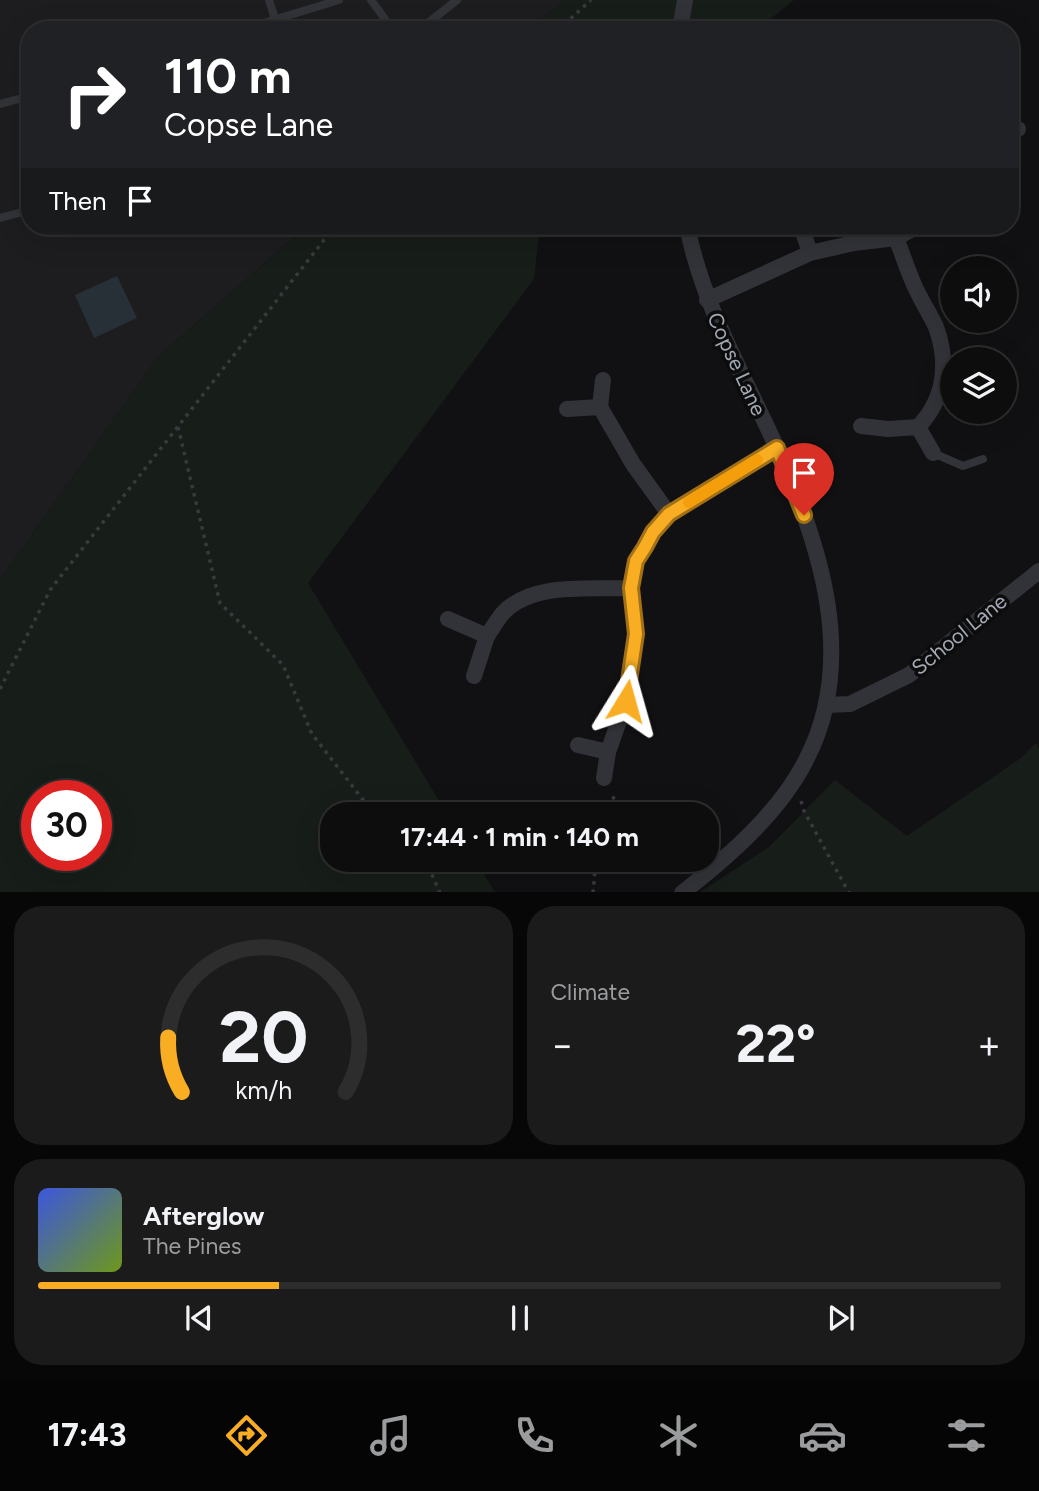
<!DOCTYPE html>
<html lang="en">
<head>
<meta charset="utf-8">
<style>
  body { margin:0; font-family:Figtree,sans-serif; background:#1b1b1c; color:#f1f3f6; height:100vh; display:flex; flex-direction:column; font-size:26px; white-space:nowrap }
  * { box-sizing:border-box; margin:0 }
  p { font-size:23px; color:#9a9c9e }
  .icon { flex:none; width:38px; height:38px; fill:none; stroke:currentColor; stroke-width:2; stroke-linecap:round; stroke-linejoin:round }
  .map { position:relative; height:892px; overflow:hidden }
  .drawer { display:flex; flex-direction:column; gap:14px; padding:14px; background:#070708; flex:1 }
  .drawer>* { flex:none }
  .top-card { position:absolute; left:21px; top:21px; width:998px; height:214px; border-radius:28px; box-shadow:0 7px 28px #0002,0 0 0 2px #2d2d2e; background:#202124; color:#fff; overflow:hidden }
  .fabs { position:absolute; left:940px; top:256px; display:grid; gap:14px }
  .fabs a { display:grid; place-items:center; width:77px; height:77px; border-radius:50%; background:#0d0d0e; box-shadow:0 7px 28px #0002,0 0 0 2px #2d2d2e; font-size:35px }
  .speed { position:absolute; left:21px; top:780px; display:flex; gap:14px; font-size:35px; font-weight:700; text-align:center }
  .speed>* { display:grid; place-content:center; width:91px; height:91px; border-radius:50%; background:#0d0d0e; box-shadow:0 7px 28px #0002,0 0 0 2px #2d2d2e; line-height:1 }
  .speed .limit { border:10px solid #d22; background:#fff; color:#111 }
  .pin { position:absolute; display:grid; place-items:center; width:60px; height:60px; color:#fff; margin:-72px -30px; border-radius:50% 50% 50% 0; rotate:-45deg; box-shadow:0 0 7px #0007 }
  .pin .icon { rotate:45deg }
  .me { position:absolute; width:77px; margin:-38px; rotate:8deg; stroke-linejoin:round; filter:drop-shadow(0 0 5px #0008) }
  .turn { display:flex; align-items:center; gap:24px; height:147px; padding:0 28px; font-size:32px }
  .turn .icon { width:91px; height:91px; stroke-width:2.5 }
  .turn b { display:block; font-size:49px; line-height:60px }
  .then { display:flex; align-items:center; height:66px; padding:0 28px; background:#0003; gap:14px; font-size:26px }
  .big { font-size:52px; font-weight:700; line-height:1.1 }
  .drawer .widget { flex:1; display:flex; flex-direction:column; justify-content:center; gap:10px; min-width:0; padding:0 24px; border-radius:28px; background:#1b1b1c }
  .drawer .dial { align-items:center; gap:0 }
  .dial svg { height:182px; overflow:visible; fill:none; stroke:#2d2d2e; stroke-width:7; stroke-linecap:round; text-anchor:middle }
  .dial text { fill:#f1f3f6; stroke:none }
  .song { display:flex; align-items:center; gap:21px }
  .cover { width:84px; height:84px; border-radius:10px; background:linear-gradient(135deg,hsl(230 70% 55%),hsl(80 70% 35%)) }
  .played { height:7px; border-radius:4px; background:linear-gradient(90deg,#f8ad23 25%,#2d2d2e 25%) }
  .keys { display:flex; justify-content:space-around; direction:ltr }
  .heat { display:flex; justify-content:space-between; align-items:center; font-size:38px; direction:ltr }
  .drawer .tiles { flex:1; display:grid; gap:14px; grid-template-columns:1fr 1fr }
  .widget:last-child { grid-column:span 2 }
  .trip { position:absolute; left:320px; top:802px; width:399px; height:70px; border-radius:28px; background:#0d0d0e; box-shadow:0 7px 28px #0002,0 0 0 2px #2d2d2e; font-weight:700; line-height:70px; text-align:center }
  .tab-bar { display:flex; height:112px; justify-content:space-around; align-items:center; background:#050506; color:#9a9c9e }
  .tab-bar .icon { width:49px; height:49px }
  .tab-bar .selected { color:#f8ad23 }
  .tab-bar b { font-size:32px; color:#f1f3f6 }
  .map>svg:first-child { display:block }
</style>
</head>
<body>
<div class="map">
<svg width="1039" height="893" viewBox="0 0 1039 893">
  <rect width="100%" height="100%" fill="#111113"/>
  <path fill="#1d1d20" d="M0 0H564L530 30H30V226H307L158 357 0 580Z"/>
  <g fill="#171d18" fill-rule="evenodd">
    <path d="M564 0H794L757 30H530Z"/>
    <path d="M307 226H540L534 279 308 583 447 814H332V859H475L495 892H0V580L158 357ZM96 796V856H37V796Z"/>
    <path d="M1036 743 1039 749V892H700L768 848 835 780 907 836 1021 758Z"/>
  </g>
  <path fill="#273036" d="M117 276 137 318 94 338 75 295Z"/>
  <g fill="none" stroke-linecap="round" stroke-linejoin="round">
    <g stroke="#383a3f" stroke-width="3.5" stroke-dasharray="3.5 5" stroke-linecap="butt">
      <path d="M558 30 591 0"/>
      <path d="M178 427 220 603 283 665 312 734 374 814"/>
      <path d="M0 689 50 590 324 240 340 226"/>
      <path d="M801 801 804 811 849 893"/>
      <path d="M604 814 615 795 613 792"/>
      <path d="M425 859 440 893"/>
      <path d="M593 893 596 859"/>
    </g>
    <g stroke="#323338" stroke-width="8">
      <path d="M269 0 275 19"/>
      <path d="M371 0 393 30"/>
      <path d="M241 30 339 0"/>
      <path d="M419 30 457 0"/>
      <path d="M0 104 30 96"/>
      <path d="M0 218 30 210"/>
      <path d="M933 453 963 466 983 459"/>
    </g>
    <g stroke="#323338" stroke-width="16">
      <path d="M680 30 685 0"/>
      <path d="M1010 129H1018"/>
      <path d="M801 226 810 253"/>
      <path d="M707 300 810 253 854 243 896 238 918 226"/>
      <path d="M600 407 603 380"/>
      <path d="M567 409 600 407 633 464 669 514"/>
      <path d="M861 426 888 429 918 427C945 399 949 363 936 327 930 314 922 302 916 289 908 272 903 255 896 238"/>
      <path d="M918 427 933 453"/>
      <path d="M448 619 487 636C492 629 497 620 503 613 533 581 591 590 631 588"/>
      <path d="M474 676 487 636"/>
      <path d="M827 705 850 704 909 675 1039 571"/>
      <path d="M578 745 608 752 626 701 636 634 631 588 636 561 653 532 669 514 777 448"/>
      <path d="M604 778 608 752"/>
      <path d="M682 893C728 857 778 814 805 762 859 661 820 543 776 446 743 373 703 306 687 226"/>
    </g>
  </g>
  <g fill="none" stroke-linecap="round" stroke-linejoin="round">
    <defs>
      <path id="route" d="M626 701 636 634 631 588 636 561 645 547 653 532 669 514 777 448 804 515"/>
    </defs>
    <use href="#route" stroke="#a17017" stroke-width="18"/>
    <use href="#route" stroke="#f8ad23" stroke-width="12"/>
    <path stroke="#f59e0b" stroke-width="12" d="M689 502 757 460"/>
  </g>
  <g text-anchor="middle" dominant-baseline="central" stroke-width="7" stroke-linejoin="round" paint-order="stroke">
    <g font-size="21" fill="#a2a8b4" stroke="#0c0c0d">
      <text transform="translate(737 364) rotate(65)">Copse Lane</text>
      <text transform="translate(959 634) rotate(-39)">School Lane</text>
    </g>
  </g>
</svg>
<div class="fabs">
<a><svg class="icon" aria-label="sound" viewBox="0 0 24 24"><path d="M4 9h4l5-4v14l-5-4H4zM17 9q2 3 0 6"/></svg></a>
<a><svg class="icon" aria-label="layers" viewBox="0 0 24 24"><path d="M12 4l9 5-9 5-9-5zM3 14l9 5 9-5"/></svg></a>
</div>
<div class="speed"><div class="limit">30</div></div>
<div class="pin" style="left:804px;top:515px;background:#d93025"><svg class="icon" aria-label="arrive" viewBox="0 0 24 24"><path d="M6 21V4h12l-3 4 3 4H6"/></svg></div>
<svg class="me" style="left:626px;top:701px" viewBox="-20 -20 40 40"><path d="M0-17L14 15 0 8-14 15z" fill="#f8ad23" stroke="#fff" stroke-width="4"/></svg>
<div class="trip">17:44 · 1 min · 140 m</div>
<div class="top-card">
<div class="turn"><svg class="icon" aria-label="right" viewBox="0 0 24 24"><path d="M7 20v-9h11M14 6l5 5-5 5"/></svg><div><b>110 m</b>Copse Lane</div></div>
<div class="then">Then<svg class="icon" aria-label="arrive" viewBox="0 0 24 24"><path d="M6 21V4h12l-3 4 3 4H6"/></svg></div>
</div>
</div>
<section class="drawer">
<div class="tiles">
<div class="widget dial"><svg viewBox="0 0 100 80">
<path d="M14 69A42 42 0 1 1 86 69"/>
<path d="M14 69A42 42 0 0 1 8 45" stroke="#f8ad23"/>
<text x="50" y="56" font-size="32" font-weight="700">20</text>
<text x="50" y="72" font-size="11">km/h</text>
</svg></div>
<div class="widget"><p>Climate</p>
<div class="heat"><a>−</a><b class="big">22°</b><a>+</a></div>
</div>
<div class="widget">
<div class="song"><i class="cover"></i><div><b>Afterglow</b><p>The Pines</p></div></div>
<div class="played"></div>
<div class="keys"><svg class="icon" aria-label="previous" viewBox="0 0 24 24"><path d="M18 5L8 12l10 7zM5 5v14"/></svg><svg class="icon" aria-label="pause" viewBox="0 0 24 24"><path d="M8 5v14M16 5v14"/></svg><svg class="icon" aria-label="next" viewBox="0 0 24 24"><path d="M6 5l10 7-10 7zM19 5v14"/></svg></div>
</div>
</div>
</section>
<nav class="tab-bar">
<b>17:43</b>
<svg class="icon selected" aria-label="directions" viewBox="0 0 24 24"><path d="M12 3l9 9-9 9-9-9zM9 14v-3h6M13 9l2 2-2 2"/></svg>
<svg class="icon" aria-label="music" viewBox="0 0 24 24"><path d="M9 18V5l10-2v13"/><circle cx="6" cy="18" r="3"/><circle cx="16" cy="16" r="3"/></svg>
<svg class="icon" aria-label="phone" viewBox="0 0 24 24"><path d="M5 4h4l2 5-3 2q2 4 5 5l2-3 5 2v4C11 20 4 13 5 4z"/></svg>
<svg class="icon" aria-label="climate" viewBox="0 0 24 24"><path d="M12 3v18M4 7l16 10M4 17L20 7"/></svg>
<svg class="icon" aria-label="car" viewBox="0 0 24 24"><path d="M5 17H2v-5l4-1 3-4h7l3 4 3 1v5h-3M9 17h6M6 11h13"/><circle cx="7" cy="17" r="2"/><circle cx="17" cy="17" r="2"/></svg>
<svg class="icon" aria-label="filters" viewBox="0 0 24 24"><path d="M4 7h16M4 17h16"/><circle cx="9" cy="7" r="2"/><circle cx="15" cy="17" r="2"/></svg>
</nav>
</body>
</html>
